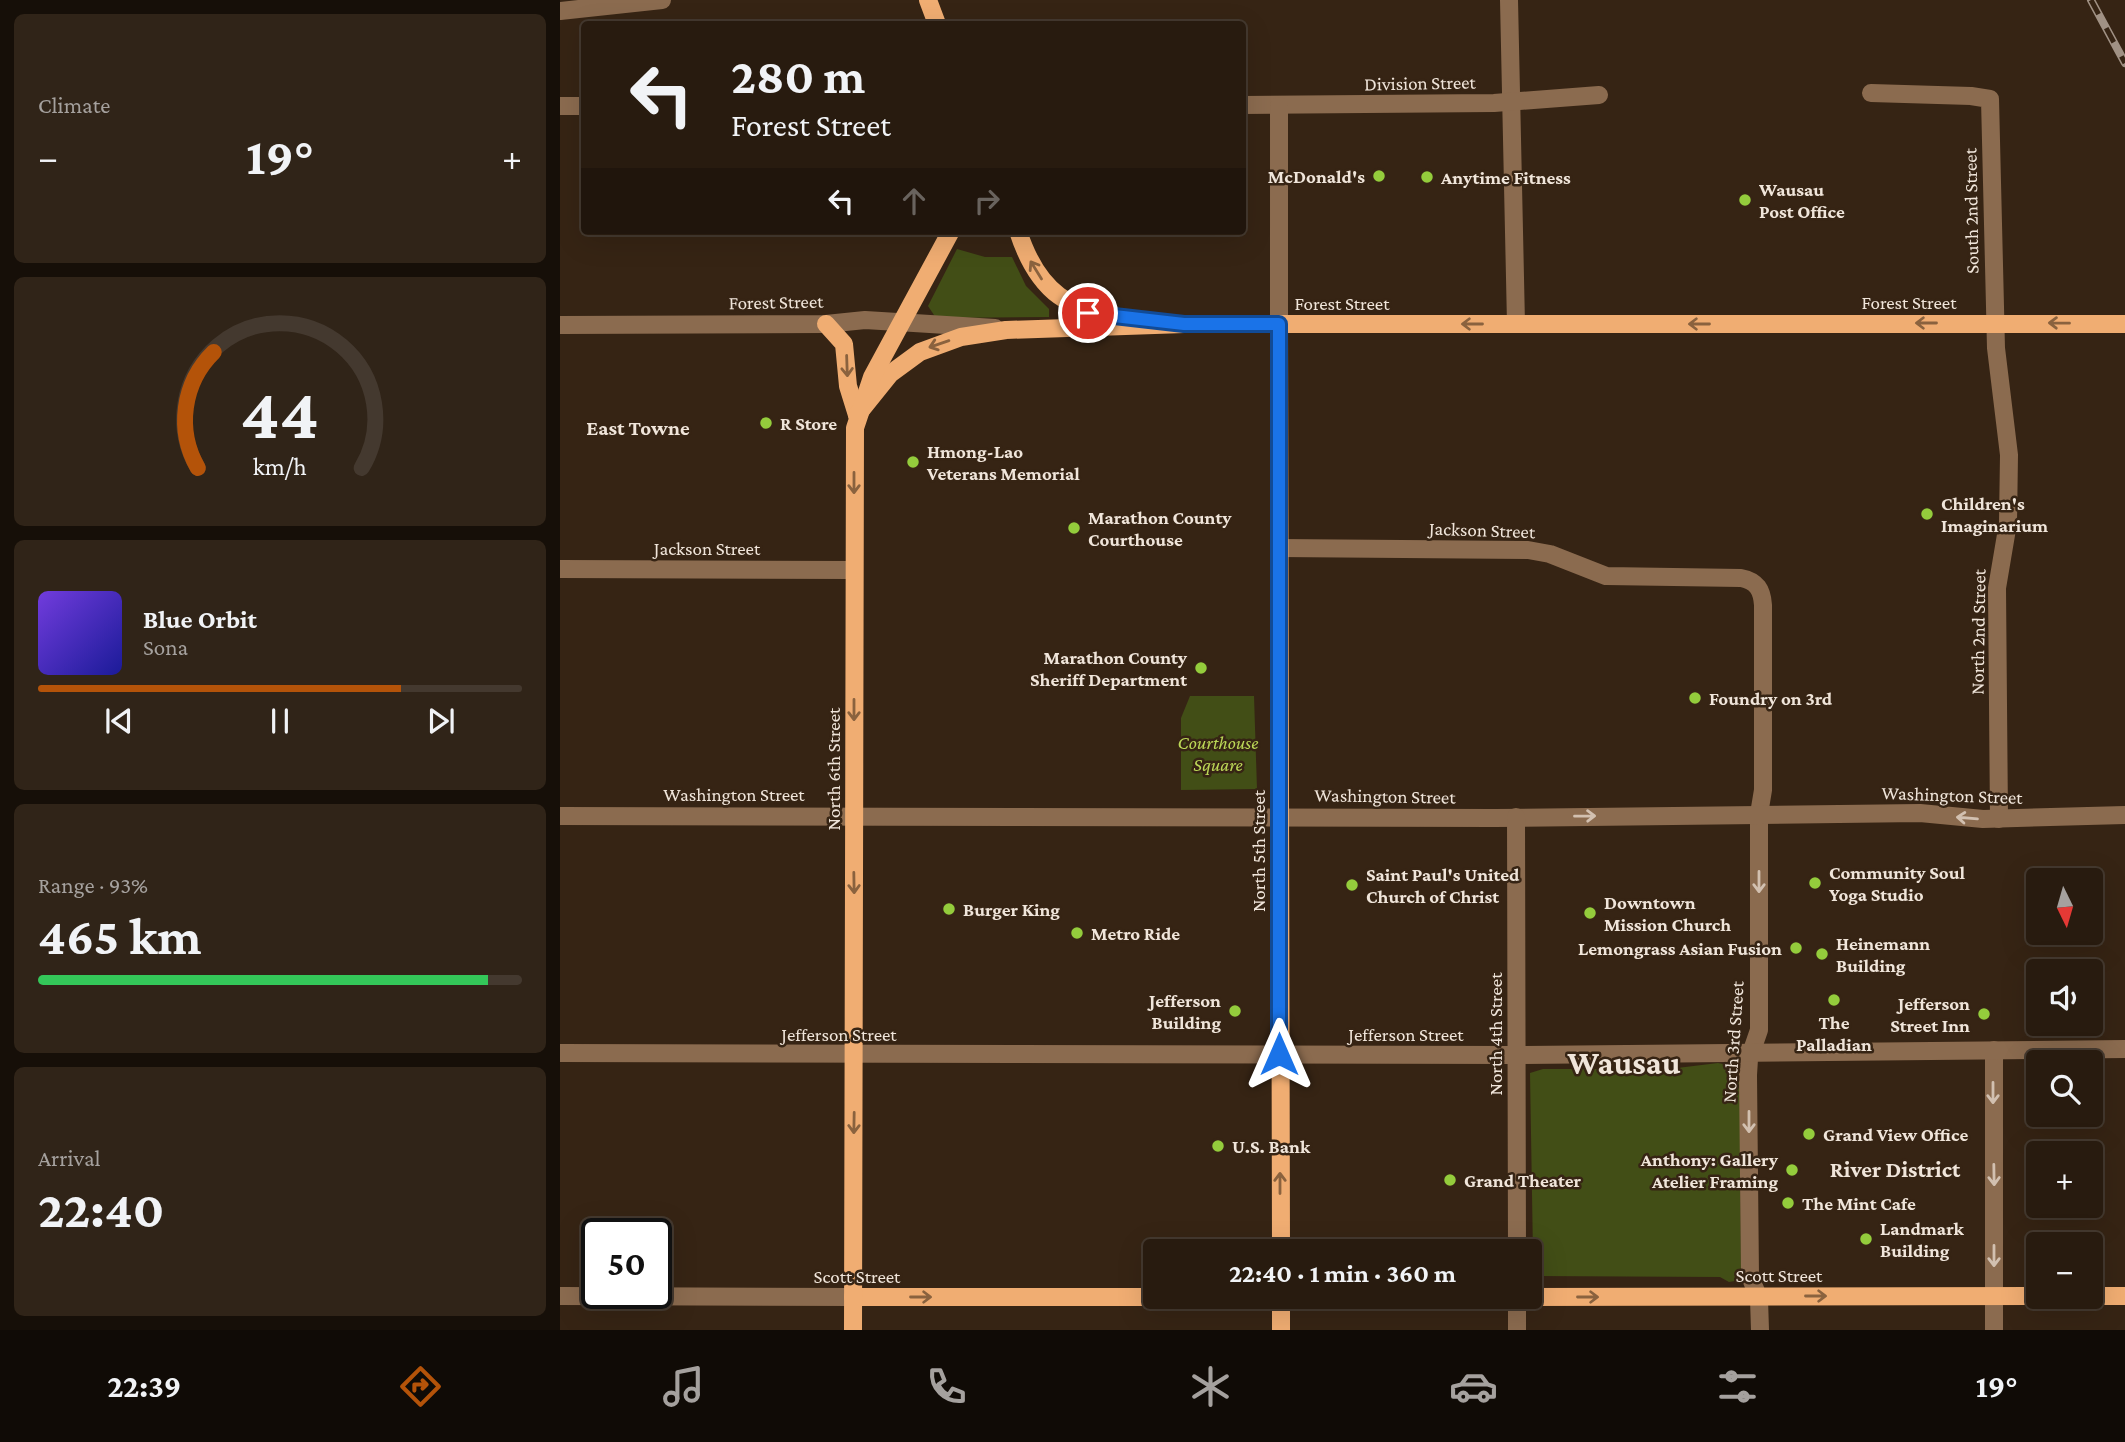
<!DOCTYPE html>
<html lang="en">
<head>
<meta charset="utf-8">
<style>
  body { margin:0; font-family:"Crimson Pro",serif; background:#302418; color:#f1f3f6; height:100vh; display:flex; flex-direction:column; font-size:26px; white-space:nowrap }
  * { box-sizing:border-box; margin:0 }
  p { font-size:23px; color:#a5a19e }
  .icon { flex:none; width:38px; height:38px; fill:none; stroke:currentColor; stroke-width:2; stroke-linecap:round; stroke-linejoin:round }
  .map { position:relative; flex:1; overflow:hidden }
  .panel { display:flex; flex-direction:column; gap:14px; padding:14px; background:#160f08; width:560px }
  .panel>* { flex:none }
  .top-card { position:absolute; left:21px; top:21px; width:665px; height:214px; border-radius:7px; box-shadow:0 7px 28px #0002,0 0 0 2px #44392f; background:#281b0f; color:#f1f3f6; overflow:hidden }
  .needle { width:46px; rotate:175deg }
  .fabs { position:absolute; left:1466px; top:868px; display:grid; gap:14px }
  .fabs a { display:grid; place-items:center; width:77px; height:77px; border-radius:7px; background:#281b0f; box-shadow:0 7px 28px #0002,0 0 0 2px #44392f; font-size:35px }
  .speed { position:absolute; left:21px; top:1218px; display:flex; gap:14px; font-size:35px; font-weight:700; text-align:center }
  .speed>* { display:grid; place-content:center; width:91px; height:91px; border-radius:50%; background:#281b0f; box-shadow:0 7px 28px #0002,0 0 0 2px #44392f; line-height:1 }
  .speed .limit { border:4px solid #111; border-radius:10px; background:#fff; color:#111 }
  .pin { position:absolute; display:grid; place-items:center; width:60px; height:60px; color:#fff; margin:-30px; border:4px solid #fff; border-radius:50%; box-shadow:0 2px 7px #0007 }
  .me { position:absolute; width:77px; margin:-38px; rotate:0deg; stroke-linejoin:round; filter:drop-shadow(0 0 5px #0008) }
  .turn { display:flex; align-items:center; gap:24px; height:147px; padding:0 35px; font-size:32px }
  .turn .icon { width:91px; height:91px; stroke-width:2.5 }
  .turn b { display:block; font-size:49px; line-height:60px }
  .lanes { display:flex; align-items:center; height:66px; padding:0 35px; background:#0003; justify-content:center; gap:35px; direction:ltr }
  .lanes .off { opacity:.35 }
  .big { font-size:52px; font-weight:700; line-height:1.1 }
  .panel .card { flex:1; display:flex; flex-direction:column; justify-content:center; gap:10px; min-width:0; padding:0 24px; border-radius:10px; background:#302418 }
  .panel .dial { align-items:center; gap:0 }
  .dial svg { height:182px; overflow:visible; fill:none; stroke:#44392f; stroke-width:7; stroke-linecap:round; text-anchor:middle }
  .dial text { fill:#f1f3f6; stroke:none }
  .song { display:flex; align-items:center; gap:21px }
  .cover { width:84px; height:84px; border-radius:10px; background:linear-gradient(135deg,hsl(260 70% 55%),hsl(240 70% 35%)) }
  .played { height:7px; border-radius:4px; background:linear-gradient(90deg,#b45309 75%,#44392f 75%) }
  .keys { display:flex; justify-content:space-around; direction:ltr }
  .heat { display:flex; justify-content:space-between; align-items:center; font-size:38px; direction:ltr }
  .charge { height:10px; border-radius:5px; background:linear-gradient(90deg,#34c759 93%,#44392f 0) }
  .trip { position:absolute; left:583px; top:1239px; width:399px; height:70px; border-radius:7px; background:#281b0f; box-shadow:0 7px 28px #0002,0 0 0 2px #44392f; font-weight:700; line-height:70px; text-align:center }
  .tabs { display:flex; height:112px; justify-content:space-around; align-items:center; background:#100b06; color:#a5a19e }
  .tabs .icon { width:49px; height:49px }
  .tabs .current { color:#b45309 }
  .tabs b { font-size:32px; color:#f1f3f6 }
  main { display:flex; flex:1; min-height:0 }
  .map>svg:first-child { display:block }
</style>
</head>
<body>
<main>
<section class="panel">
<div class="card"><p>Climate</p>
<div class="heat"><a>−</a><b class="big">19°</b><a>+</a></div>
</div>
<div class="card dial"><svg viewBox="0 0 100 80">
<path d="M14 69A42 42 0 1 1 86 69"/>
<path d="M14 69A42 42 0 0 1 21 18" stroke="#b45309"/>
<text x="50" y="56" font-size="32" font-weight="700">44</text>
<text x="50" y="72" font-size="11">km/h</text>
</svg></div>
<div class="card">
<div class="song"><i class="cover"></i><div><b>Blue Orbit</b><p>Sona</p></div></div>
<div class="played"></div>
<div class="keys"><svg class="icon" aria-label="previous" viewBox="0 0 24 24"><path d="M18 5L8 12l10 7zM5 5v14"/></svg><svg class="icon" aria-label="pause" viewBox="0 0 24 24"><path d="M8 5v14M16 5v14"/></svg><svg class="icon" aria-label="next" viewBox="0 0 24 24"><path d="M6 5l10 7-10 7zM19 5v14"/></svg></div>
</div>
<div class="card"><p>Range · 93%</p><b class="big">465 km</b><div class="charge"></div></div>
<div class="card"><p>Arrival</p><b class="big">22:40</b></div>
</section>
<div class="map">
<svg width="1565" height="1330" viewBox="0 0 1565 1330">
  <rect width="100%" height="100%" fill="#362414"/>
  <g fill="#424e16">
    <path d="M397 249 425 257H452L466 286 489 309V317L376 318 368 306Z"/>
    <path d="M630 696H694L697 789 621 790V718Z"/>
    <path d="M1158 1063 1173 1066 1180 1076 1181 1280 1169 1282 1160 1277 973 1276 970 1272V1260L973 1255 970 1073 983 1069H1109Z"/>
  </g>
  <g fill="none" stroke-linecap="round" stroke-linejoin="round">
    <g stroke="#8b6b4f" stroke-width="18">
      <path d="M949 0 956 324"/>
      <path d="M0 11 102 0"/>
      <path d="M1311 93 1411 96 1430 99 1436 348 1449 455 1448 523 1437 588 1439 819"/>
      <path d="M682 105 934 103 1039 95"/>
      <path d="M0 106H24"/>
      <path d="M719 324V106"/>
      <path d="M0 325 266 324 305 320 435 328"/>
      <path d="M719 548 968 550 990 554 1046 576 1181 578C1197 581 1202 590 1203 605V790L1199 814V1030L1189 1059 1188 1075 1190 1276 1199 1299 1200 1330"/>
      <path d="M0 569 294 570"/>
      <path d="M0 816 935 818 1360 813 1423 819 1565 815"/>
      <path d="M956 817 957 1251"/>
      <path d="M1434 1050V1330"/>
      <path d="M0 1053 956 1055 1565 1049"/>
      <path d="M0 1296 293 1297"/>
      <path d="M957 1330V1297"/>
    </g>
    <g stroke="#f0ad72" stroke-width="18">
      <path d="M368 0 377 24"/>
      <path d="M458 231C478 293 509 312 572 319"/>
      <path d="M266 324 284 344 288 386 297 415"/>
      <path d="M719 324 721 1251"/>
      <path d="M297 415 330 374 360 352 401 337 446 330 624 324H1565"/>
      <path d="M1531 1296H1565"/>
      <path d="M293 1297H595"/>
      <path d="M960 1297 1479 1296"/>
      <path d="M293 1330 295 428 312 377 391 231"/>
      <path d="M721 1330V1297"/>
    </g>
    <defs>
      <path id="rail" d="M1531 0 1565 63"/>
    </defs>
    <use href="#rail" stroke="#a09184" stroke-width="8"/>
    <use href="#rail" stroke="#362414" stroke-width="5" stroke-dasharray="16" stroke-linecap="butt"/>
  </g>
  <defs><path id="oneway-shaft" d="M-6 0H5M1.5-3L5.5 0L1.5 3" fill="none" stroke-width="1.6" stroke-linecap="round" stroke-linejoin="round" transform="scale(1.75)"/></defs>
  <g stroke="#8a623e">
    <use href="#oneway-shaft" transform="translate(476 270) rotate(-122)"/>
    <use href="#oneway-shaft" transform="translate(1366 323) rotate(180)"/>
    <use href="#oneway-shaft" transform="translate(1499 323) rotate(-179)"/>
    <use href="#oneway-shaft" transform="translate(912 324) rotate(180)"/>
    <use href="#oneway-shaft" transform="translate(1139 324) rotate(-180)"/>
    <use href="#oneway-shaft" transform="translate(379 344) rotate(161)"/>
    <use href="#oneway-shaft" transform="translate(287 366) rotate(88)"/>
    <use href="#oneway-shaft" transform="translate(294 483) rotate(90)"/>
    <use href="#oneway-shaft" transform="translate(294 710) rotate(90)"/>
    <use href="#oneway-shaft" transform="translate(294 883) rotate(89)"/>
    <use href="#oneway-shaft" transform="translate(294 1123) rotate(91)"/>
    <use href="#oneway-shaft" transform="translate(720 1183) rotate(-90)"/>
    <use href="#oneway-shaft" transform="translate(1256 1296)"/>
    <use href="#oneway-shaft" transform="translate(361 1297)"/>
    <use href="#oneway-shaft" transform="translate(1028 1297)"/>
  </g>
  <g stroke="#d2c0b0">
    <use href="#oneway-shaft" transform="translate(1025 816) rotate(-1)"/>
    <use href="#oneway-shaft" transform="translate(1407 818) rotate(-175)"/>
    <use href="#oneway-shaft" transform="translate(1199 882) rotate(90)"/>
    <use href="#oneway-shaft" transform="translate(1433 1093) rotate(90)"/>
    <use href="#oneway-shaft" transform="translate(1189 1122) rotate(90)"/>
    <use href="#oneway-shaft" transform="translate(1434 1175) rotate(89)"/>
    <use href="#oneway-shaft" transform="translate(1434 1256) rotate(90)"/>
  </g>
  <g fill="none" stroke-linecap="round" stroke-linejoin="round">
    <defs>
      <path id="route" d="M528 313 624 324H719V1054"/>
    </defs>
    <use href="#route" stroke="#114b97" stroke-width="18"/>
    <use href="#route" stroke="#1a73e8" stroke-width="12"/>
  </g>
  <g fill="#94cc3c" stroke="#362414" stroke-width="2.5">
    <circle cx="819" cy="176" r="7"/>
    <circle cx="867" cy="177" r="7"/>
    <circle cx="1185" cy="200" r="7"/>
    <circle cx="206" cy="423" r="7"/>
    <circle cx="353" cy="462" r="7"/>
    <circle cx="1367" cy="514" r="7"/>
    <circle cx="514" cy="528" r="7"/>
    <circle cx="641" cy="668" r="7"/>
    <circle cx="1135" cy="698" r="7"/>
    <circle cx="1255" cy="883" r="7"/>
    <circle cx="792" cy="885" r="7"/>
    <circle cx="389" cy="909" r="7"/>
    <circle cx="1030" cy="913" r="7"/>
    <circle cx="517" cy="933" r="7"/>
    <circle cx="1236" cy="948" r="7"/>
    <circle cx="1262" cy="954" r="7"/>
    <circle cx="1274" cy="1000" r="7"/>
    <circle cx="675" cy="1011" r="7"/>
    <circle cx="1424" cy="1014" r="7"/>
    <circle cx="1249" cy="1134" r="7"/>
    <circle cx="658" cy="1146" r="7"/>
    <circle cx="1232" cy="1170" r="7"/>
    <circle cx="890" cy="1180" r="7"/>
    <circle cx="1228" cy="1203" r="7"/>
    <circle cx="1306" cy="1239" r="7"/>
  </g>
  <g text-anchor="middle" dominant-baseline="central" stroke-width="5" stroke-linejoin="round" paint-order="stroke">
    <g font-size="19" fill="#f0e5da" stroke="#362414">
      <text transform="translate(860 83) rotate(-1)">Division Street</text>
      <text transform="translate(1411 211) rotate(-91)">South 2nd Street</text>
      <text transform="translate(216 302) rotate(-1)">Forest Street</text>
      <text x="1349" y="302">Forest Street</text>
      <text x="782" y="303">Forest Street</text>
      <text transform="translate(922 530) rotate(2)">Jackson Street</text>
      <text x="147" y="548">Jackson Street</text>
      <text transform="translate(1418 632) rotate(-89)">North 2nd Street</text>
      <text transform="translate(273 769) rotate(-90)">North 6th Street</text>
      <text x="174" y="794">Washington Street</text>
      <text transform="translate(1392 795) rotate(2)">Washington Street</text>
      <text transform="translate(825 796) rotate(1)">Washington Street</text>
      <text transform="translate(698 851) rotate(-90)">North 5th Street</text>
      <text x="279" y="1034">Jefferson Street</text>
      <text x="846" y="1034">Jefferson Street</text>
      <text transform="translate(935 1034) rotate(-90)">North 4th Street</text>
      <text transform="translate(1173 1042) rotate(-86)">North 3rd Street</text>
      <text x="1219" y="1275">Scott Street</text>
      <text x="297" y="1276">Scott Street</text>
    </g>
    <g font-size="19" font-weight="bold" fill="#f0e5da" stroke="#362414" text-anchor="start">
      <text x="805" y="176" text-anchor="end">McDonald's</text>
      <text x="881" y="177">Anytime Fitness</text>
      <text x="1199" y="189">Wausau<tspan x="1199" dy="22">Post Office</tspan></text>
      <text x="220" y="423">R Store</text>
      <text x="367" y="451">Hmong-Lao<tspan x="367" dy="22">Veterans Memorial</tspan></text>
      <text x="1381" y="503">Children's<tspan x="1381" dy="22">Imaginarium</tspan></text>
      <text x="528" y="517">Marathon County<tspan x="528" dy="22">Courthouse</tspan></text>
      <text x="627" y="657" text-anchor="end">Marathon County<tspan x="627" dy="22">Sheriff Department</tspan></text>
      <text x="1149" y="698">Foundry on 3rd</text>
      <text x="1269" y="872">Community Soul<tspan x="1269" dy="22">Yoga Studio</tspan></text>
      <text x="806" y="874">Saint Paul's United<tspan x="806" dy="22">Church of Christ</tspan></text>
      <text x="1044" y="902">Downtown<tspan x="1044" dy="22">Mission Church</tspan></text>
      <text x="403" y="909">Burger King</text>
      <text x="531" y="933">Metro Ride</text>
      <text x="1276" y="943">Heinemann<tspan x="1276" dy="22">Building</tspan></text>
      <text x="1222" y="948" text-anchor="end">Lemongrass Asian Fusion</text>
      <text x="661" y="1000" text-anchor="end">Jefferson<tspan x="661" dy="22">Building</tspan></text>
      <text x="1410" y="1003" text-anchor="end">Jefferson<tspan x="1410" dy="22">Street Inn</tspan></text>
      <text x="1274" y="1022" text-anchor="middle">The<tspan x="1274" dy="22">Palladian</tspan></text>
      <text x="1263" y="1134">Grand View Office</text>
      <text x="672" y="1146">U.S. Bank</text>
      <text x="1218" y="1159" text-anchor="end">Anthony: Gallery<tspan x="1218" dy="22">Atelier Framing</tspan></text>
      <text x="904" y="1180">Grand Theater</text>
      <text x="1242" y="1203">The Mint Cafe</text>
      <text x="1320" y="1228">Landmark<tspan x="1320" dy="22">Building</tspan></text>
    </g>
    <g font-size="19" font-style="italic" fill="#bcd857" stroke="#362414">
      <text x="658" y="742">Courthouse<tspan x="658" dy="22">Square</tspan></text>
    </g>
    <g font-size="21" font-weight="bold" fill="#f0e5da" stroke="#362414">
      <text x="78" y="428">East Towne</text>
    </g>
    <g font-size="23" font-weight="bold" fill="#f0e5da" stroke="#362414">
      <text x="1335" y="1169">River District</text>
    </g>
    <g font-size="33" font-weight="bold" fill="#f0e5da" stroke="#362414">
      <text x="1064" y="1062">Wausau</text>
    </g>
  </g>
</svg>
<div class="fabs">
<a><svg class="needle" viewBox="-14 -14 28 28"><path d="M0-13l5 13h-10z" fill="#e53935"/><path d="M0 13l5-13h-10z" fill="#a5a19e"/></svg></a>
<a><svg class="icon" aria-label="sound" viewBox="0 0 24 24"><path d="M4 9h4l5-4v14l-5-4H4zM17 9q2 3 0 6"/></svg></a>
<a><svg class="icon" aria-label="search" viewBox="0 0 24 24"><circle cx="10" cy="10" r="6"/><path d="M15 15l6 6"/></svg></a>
<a>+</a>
<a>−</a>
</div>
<div class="speed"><div class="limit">50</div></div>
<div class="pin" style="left:528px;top:313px;background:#d93025"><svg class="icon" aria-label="arrive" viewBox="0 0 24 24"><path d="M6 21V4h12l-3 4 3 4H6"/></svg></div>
<svg class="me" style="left:719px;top:1054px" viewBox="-20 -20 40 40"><path d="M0-17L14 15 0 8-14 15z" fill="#1a73e8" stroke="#fff" stroke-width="4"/></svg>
<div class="trip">22:40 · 1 min · 360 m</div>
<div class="top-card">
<div class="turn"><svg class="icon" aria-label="left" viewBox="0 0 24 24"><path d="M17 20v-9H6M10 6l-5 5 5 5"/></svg><div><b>280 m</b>Forest Street</div></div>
<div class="lanes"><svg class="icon" aria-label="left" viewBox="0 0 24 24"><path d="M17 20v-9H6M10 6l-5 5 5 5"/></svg><svg class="icon off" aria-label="ahead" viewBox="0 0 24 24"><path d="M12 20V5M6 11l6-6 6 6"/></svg><svg class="icon off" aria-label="right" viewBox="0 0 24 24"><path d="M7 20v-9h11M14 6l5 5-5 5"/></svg></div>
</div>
</div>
</main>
<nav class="tabs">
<b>22:39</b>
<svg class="icon current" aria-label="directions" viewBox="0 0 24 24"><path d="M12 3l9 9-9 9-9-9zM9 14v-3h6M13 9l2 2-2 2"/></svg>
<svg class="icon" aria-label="music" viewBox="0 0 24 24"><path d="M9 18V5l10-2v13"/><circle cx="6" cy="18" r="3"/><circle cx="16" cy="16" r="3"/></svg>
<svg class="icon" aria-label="phone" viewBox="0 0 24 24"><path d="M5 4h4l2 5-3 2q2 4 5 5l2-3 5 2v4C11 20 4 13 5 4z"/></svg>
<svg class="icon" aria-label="climate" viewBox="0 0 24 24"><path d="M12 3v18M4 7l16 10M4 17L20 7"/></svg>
<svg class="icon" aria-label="car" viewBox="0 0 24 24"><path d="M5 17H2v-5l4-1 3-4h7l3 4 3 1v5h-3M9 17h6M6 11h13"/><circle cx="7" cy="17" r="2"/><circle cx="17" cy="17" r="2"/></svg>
<svg class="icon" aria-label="filters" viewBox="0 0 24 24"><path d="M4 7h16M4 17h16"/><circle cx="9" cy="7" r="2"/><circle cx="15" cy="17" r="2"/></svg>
<b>19°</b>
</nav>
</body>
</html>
